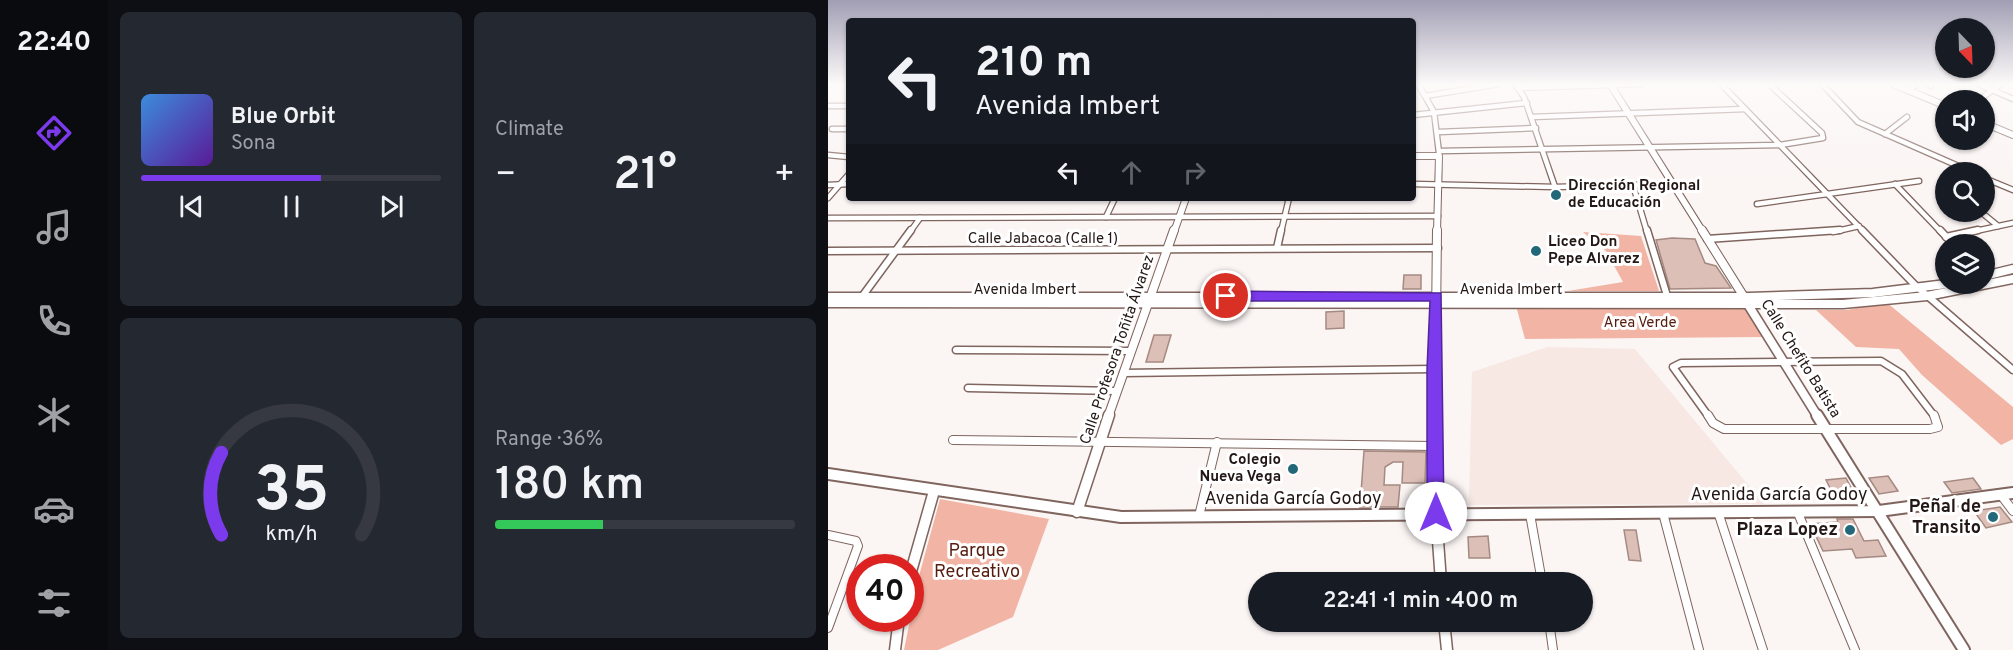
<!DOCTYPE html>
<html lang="en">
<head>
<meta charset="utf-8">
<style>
  body { margin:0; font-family:Overpass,sans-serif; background:#242831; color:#f1f3f6; height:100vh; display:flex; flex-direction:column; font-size:22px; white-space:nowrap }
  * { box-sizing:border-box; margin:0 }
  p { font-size:20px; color:#9ea1a6 }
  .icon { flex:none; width:33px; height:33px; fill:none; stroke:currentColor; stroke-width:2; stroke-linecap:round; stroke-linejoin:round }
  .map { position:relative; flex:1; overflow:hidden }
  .panel { display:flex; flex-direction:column; gap:12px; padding:12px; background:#0d0f14; width:720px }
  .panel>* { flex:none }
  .hud { position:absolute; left:18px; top:18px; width:570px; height:183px; border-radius:6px; box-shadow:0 2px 4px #0004; background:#171b24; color:#f1f3f6; overflow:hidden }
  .needle { width:39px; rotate:157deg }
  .buttons { position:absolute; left:1107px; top:18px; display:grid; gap:12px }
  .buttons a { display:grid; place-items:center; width:60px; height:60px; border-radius:50%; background:#171b24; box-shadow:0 2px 4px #0004; font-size:30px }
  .speed { position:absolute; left:18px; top:554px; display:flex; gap:12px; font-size:30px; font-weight:700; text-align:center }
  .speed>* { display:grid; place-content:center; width:78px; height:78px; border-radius:50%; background:#171b24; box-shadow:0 2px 4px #0004; line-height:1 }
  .speed .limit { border:9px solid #d22; background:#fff; color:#111 }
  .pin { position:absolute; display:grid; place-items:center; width:51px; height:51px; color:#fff; margin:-26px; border:3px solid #fff; border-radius:50%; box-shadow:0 2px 6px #0007 }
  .me { position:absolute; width:66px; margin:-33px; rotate:0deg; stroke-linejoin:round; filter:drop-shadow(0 0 4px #0008) }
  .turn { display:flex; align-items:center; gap:21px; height:126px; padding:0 30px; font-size:27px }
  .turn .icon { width:78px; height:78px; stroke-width:2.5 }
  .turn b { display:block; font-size:42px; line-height:51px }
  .lanes { display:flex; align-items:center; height:57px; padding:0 30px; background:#0003; justify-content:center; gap:30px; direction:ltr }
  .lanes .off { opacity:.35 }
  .big { font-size:45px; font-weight:600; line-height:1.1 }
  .panel .tile { flex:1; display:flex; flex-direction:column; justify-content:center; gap:9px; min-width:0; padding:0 21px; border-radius:9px; background:#242831 }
  .panel .dial { align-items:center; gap:0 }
  .dial svg { height:156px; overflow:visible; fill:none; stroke:#363941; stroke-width:7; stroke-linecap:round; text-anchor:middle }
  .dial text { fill:#f1f3f6; stroke:none }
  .song { display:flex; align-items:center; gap:18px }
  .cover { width:72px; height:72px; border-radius:9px; background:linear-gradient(135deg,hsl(210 70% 55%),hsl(270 70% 35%)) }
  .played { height:6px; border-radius:3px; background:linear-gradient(90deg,#7c3aed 60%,#363941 60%) }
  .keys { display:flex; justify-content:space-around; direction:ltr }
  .heat { display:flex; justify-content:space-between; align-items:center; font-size:33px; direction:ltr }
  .charge { height:9px; border-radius:4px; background:linear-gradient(90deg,#34c759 36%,#363941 0) }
  .panel .tiles { flex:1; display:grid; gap:12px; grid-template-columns:repeat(2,1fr) }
  .trip { position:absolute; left:420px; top:572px; width:345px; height:60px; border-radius:30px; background:#171b24; box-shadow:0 2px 4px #0004; font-weight:600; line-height:60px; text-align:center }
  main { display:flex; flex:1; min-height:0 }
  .menu { display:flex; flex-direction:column; width:108px; justify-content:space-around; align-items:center; background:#090b0e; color:#9ea1a6 }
  .menu .icon { width:42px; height:42px }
  .menu .on { color:#7c3aed }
  .menu b { font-size:27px; color:#f1f3f6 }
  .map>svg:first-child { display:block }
</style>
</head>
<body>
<main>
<nav class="menu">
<b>22:40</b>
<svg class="icon on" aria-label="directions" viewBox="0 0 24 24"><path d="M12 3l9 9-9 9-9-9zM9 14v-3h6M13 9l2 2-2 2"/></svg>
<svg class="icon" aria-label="music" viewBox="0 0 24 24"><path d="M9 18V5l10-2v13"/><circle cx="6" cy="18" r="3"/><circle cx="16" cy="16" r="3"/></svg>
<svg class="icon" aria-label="phone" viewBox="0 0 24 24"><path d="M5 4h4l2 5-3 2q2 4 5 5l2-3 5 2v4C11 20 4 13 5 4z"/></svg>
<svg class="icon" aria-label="climate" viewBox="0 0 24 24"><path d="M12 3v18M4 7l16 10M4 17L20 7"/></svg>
<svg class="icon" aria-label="car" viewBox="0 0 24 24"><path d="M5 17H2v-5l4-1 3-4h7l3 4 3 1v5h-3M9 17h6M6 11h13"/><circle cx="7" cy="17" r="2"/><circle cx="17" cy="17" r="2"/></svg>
<svg class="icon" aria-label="filters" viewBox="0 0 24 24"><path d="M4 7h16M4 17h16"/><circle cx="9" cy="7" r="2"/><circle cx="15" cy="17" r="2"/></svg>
</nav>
<section class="panel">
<div class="tiles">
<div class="tile">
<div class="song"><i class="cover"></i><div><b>Blue Orbit</b><p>Sona</p></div></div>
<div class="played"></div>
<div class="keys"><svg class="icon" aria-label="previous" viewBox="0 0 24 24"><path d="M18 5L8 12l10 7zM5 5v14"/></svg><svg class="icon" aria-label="pause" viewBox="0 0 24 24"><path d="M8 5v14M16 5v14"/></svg><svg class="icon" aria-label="next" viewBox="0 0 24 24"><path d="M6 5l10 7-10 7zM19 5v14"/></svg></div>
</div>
<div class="tile"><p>Climate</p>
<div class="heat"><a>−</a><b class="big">21°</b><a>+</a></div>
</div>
<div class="tile dial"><svg viewBox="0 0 100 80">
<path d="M14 69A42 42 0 1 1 86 69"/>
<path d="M14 69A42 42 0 0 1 14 27" stroke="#7c3aed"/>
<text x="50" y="56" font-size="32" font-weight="700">35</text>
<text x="50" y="72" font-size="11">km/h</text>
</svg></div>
<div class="tile"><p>Range · 36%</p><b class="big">180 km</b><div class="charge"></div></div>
</div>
</section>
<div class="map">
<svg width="1185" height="650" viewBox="0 0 1185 650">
  <rect width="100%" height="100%" fill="#fbf5f4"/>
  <path fill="#f7e8e3" d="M719 347 807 349 936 504 641 505 644 372Z"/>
  <g fill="#f2b5a5">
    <path d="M755 232 813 236 831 291H740L795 282 778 251Z"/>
    <path d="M1058 302 1185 407V439L1173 445 1094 375 1071 349 1028 347 988 310H1019Z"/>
    <path d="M688 306 916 308 935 337 697 339Z"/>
    <path d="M112 499 221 519 185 617 110 650H76L91 576Z"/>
  </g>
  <g fill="#dcbfb7" stroke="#a58a82" stroke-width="1.5">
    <path d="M844 238 867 239 877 263 888 266 903 288 842 289 828 240Z"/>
    <path d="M576 275H593V289H575Z"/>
    <path d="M516 311V328L498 329V312Z"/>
    <path d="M326 335H343L335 362H318Z"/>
    <path d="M536 451 598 452 597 483H574L575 462H565L557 467 556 485H572L570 507H532Z"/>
    <path d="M1060 476 1070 491 1051 494 1041 478Z"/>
    <path d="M1018 478 1027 495 1007 498 998 480Z"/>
    <path d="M1145 478 1153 489 1124 493 1116 482Z"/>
    <path d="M1172 507 1184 522 1158 528 1146 511Z"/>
    <path d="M1009 519H1025L1036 541 1050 540 1058 556 1028 558 1024 549 995 551 982 524 1010 522Z"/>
    <path d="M796 530H808L813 561 801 560Z"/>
    <path d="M660 536 662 558H641L640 537Z"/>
  </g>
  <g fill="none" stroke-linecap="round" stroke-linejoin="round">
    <defs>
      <g id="minor-far2">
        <path d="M590 84 606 112 611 153"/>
        <path d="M687 84 696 97 727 187"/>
        <path d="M893 84 1036 232"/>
        <path d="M994 84 1030 122 1144 172"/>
        <path d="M1100 84 1103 86"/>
        <path d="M1150 84 1185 99"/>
        <path d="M690 88 814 84"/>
        <path d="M1080 91 1088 84"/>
        <path d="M597 96 671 84"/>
        <path d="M1151 100 1173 84"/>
        <path d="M0 106H21"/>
        <path d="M585 115 699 103"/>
        <path d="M704 117 917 109"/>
        <path d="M4 129H21"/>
        <path d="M611 132 708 128"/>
        <path d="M1057 134 1079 117"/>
        <path d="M612 151 952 145 995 138 994 133 941 84"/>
        <path d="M0 155 21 157"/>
        <path d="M1156 178 1185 190"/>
        <path d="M585 184 727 187 847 184"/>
        <path d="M1067 184 1113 232"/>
        <path d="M0 185 21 184"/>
        <path d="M805 185 819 232"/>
        <path d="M0 198 21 174"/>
        <path d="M929 204 1091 181"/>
        <path d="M1153 212 1170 226"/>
        <path d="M278 217 287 198"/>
        <path d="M0 218 610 216"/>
        <path d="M82 232 92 218"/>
        <path d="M453 232 461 198"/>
        <path d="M1005 232 1031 226"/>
        <path d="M1143 232 1185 223"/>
      </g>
      <g id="minor-far1">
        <path d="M819 230 840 299"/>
        <path d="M1034 230 1087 285 1185 370"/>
        <path d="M1112 230 1125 244"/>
        <path d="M1118 237 1150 230"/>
        <path d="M879 239 1012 230"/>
        <path d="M449 248 453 230"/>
        <path d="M0 251 610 248"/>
        <path d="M33 298 83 230"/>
        <path d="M128 350 303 351"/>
        <path d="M295 373 606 369"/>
        <path d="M140 388 289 391"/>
        <path d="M881 417 845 367 853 363 1053 361 1074 374 1107 417"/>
      </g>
      <g id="minor">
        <path d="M880 415 885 423 896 429H1102L1110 427 1106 415"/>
        <path d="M125 440 607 446"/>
        <path d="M1173 495 1185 511"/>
        <path d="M890 512 935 650"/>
        <path d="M835 513 871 650"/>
        <path d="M970 513 1027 650"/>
        <path d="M702 514 714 582"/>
        <path d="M371 516 389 442"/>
        <path d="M0 535 28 541 30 546 0 628"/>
        <path d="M721 621 725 650"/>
      </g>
      <g id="tertiary-far2">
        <path d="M782 84 875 232"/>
        <path d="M1065 84 1118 106"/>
        <path d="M1156 123 1185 135"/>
        <path d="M585 156H611L609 232"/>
        <path d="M346 232 358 198"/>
      </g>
      <g id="tertiary-far1">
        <path d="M874 230 916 297"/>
        <path d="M280 417 346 230"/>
        <path d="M607 417 609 230"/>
      </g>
      <g id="tertiary">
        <path d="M607 415 608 513 613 582"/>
        <path d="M249 512 281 415"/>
        <path d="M82 575 106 491"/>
        <path d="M616 621 619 650"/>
        <path d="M67 650 71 618"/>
      </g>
      <g id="secondary-far1">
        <path d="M1156 276 1185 269"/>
        <path d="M0 297H921L1045 293 1118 284"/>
        <path d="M0 303 1015 304 1099 296 1185 279"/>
        <path d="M919 303 990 417"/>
      </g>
      <g id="secondary">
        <path d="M989 415 1136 650"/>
        <path d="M0 474 293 517 1051 511 1185 493"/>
      </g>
    </defs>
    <use href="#minor-far2" stroke="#7f655e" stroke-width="7"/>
    <use href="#minor-far1" stroke="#7f655e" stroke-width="9"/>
    <use href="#minor" stroke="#7f655e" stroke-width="10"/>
    <use href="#tertiary-far2" stroke="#7f655e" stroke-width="8"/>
    <use href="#tertiary-far1" stroke="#7f655e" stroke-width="10"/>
    <use href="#tertiary" stroke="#7f655e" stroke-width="13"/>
    <use href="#secondary-far1" stroke="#7f655e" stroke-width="11"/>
    <use href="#secondary" stroke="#7f655e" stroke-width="14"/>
    <use href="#minor-far2" stroke="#fff" stroke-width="4.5"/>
    <use href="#minor-far1" stroke="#fff" stroke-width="6"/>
    <use href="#minor" stroke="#fff" stroke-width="8"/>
    <use href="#tertiary-far2" stroke="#fff" stroke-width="6"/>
    <use href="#tertiary-far1" stroke="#fff" stroke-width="8"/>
    <use href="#tertiary" stroke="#fff" stroke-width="10"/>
    <use href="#secondary-far1" stroke="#fff" stroke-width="8"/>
    <use href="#secondary" stroke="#fff" stroke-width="10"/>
  </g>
  <linearGradient id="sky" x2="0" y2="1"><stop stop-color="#a19eb4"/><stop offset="0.48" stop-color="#fdfafa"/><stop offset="1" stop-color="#fdfafa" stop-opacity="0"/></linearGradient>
  <rect width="1185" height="176" fill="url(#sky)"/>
  <path fill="#7c3aed" stroke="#51269a" stroke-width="1.5" d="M398 291 613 293 616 513 614 519 608 522 602 519 599 513V369L602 301H398L391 296Z"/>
  <g fill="#226878" stroke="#fff" stroke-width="2">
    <circle cx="728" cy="195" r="6"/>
    <circle cx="708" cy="251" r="6"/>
    <circle cx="465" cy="469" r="6"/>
    <circle cx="1165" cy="517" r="6"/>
    <circle cx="1022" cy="530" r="6"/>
  </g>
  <g text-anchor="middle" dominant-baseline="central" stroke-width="6" stroke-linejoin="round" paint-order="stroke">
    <g font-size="15" font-weight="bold" fill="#221715" stroke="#fff" text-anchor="start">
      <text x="740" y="186">Dirección Regional<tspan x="740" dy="17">de Educación</tspan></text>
      <text x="720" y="242">Liceo Don<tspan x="720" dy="17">Pepe Alvarez</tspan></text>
      <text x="453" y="460" text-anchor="end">Colegio<tspan x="453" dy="17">Nueva Vega</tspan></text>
    </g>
    <g font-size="15" fill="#221715" stroke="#fff">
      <text x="215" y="239">Calle Jabacoa (Calle 1)</text>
      <text x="197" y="290">Avenida Imbert</text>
      <text x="683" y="290">Avenida Imbert</text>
      <text transform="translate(290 350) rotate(-71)">Calle Profesora Toñita Álvarez</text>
      <text transform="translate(972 359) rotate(58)">Calle Chefito Batista</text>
    </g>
    <g font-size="15" fill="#561c0d" stroke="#fff">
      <text x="812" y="323">Area Verde</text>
    </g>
    <g font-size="18" fill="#221715" stroke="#fff">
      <text x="951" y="495">Avenida García Godoy</text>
      <text x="465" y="499">Avenida García Godoy</text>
    </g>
    <g font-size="18" font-weight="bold" fill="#221715" stroke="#fff" text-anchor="end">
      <text x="1153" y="507">Peñal de<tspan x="1153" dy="21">Transito</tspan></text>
      <text x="1010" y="530">Plaza Lopez</text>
    </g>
    <g font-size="18" fill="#561c0d" stroke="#fff">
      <text x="149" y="551">Parque<tspan x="149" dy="21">Recreativo</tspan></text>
    </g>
  </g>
</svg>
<div class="buttons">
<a><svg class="needle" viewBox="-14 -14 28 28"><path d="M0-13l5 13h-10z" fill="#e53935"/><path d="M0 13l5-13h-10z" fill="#9ea1a6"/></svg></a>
<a><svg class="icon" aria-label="sound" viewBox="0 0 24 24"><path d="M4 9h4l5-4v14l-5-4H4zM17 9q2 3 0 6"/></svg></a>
<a><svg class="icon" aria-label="search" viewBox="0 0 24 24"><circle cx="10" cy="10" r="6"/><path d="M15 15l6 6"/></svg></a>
<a><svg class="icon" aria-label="layers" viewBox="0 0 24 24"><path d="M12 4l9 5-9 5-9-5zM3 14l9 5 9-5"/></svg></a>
</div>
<div class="speed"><div class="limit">40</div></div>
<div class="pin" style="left:398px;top:296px;background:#d93025"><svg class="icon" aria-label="arrive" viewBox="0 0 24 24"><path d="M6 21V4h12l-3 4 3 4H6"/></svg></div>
<svg class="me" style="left:608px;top:513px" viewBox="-20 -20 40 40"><circle r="19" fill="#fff"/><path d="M0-13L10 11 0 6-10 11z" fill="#7c3aed"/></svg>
<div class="trip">22:41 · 1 min · 400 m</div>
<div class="hud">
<div class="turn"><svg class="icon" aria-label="left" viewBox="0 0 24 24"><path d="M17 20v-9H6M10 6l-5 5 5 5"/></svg><div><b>210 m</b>Avenida Imbert</div></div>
<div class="lanes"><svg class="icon" aria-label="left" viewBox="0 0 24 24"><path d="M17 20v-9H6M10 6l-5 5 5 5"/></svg><svg class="icon off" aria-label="ahead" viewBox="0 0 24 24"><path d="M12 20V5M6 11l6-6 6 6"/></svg><svg class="icon off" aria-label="right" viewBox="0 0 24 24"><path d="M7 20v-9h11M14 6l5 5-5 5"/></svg></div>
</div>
</div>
</main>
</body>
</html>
